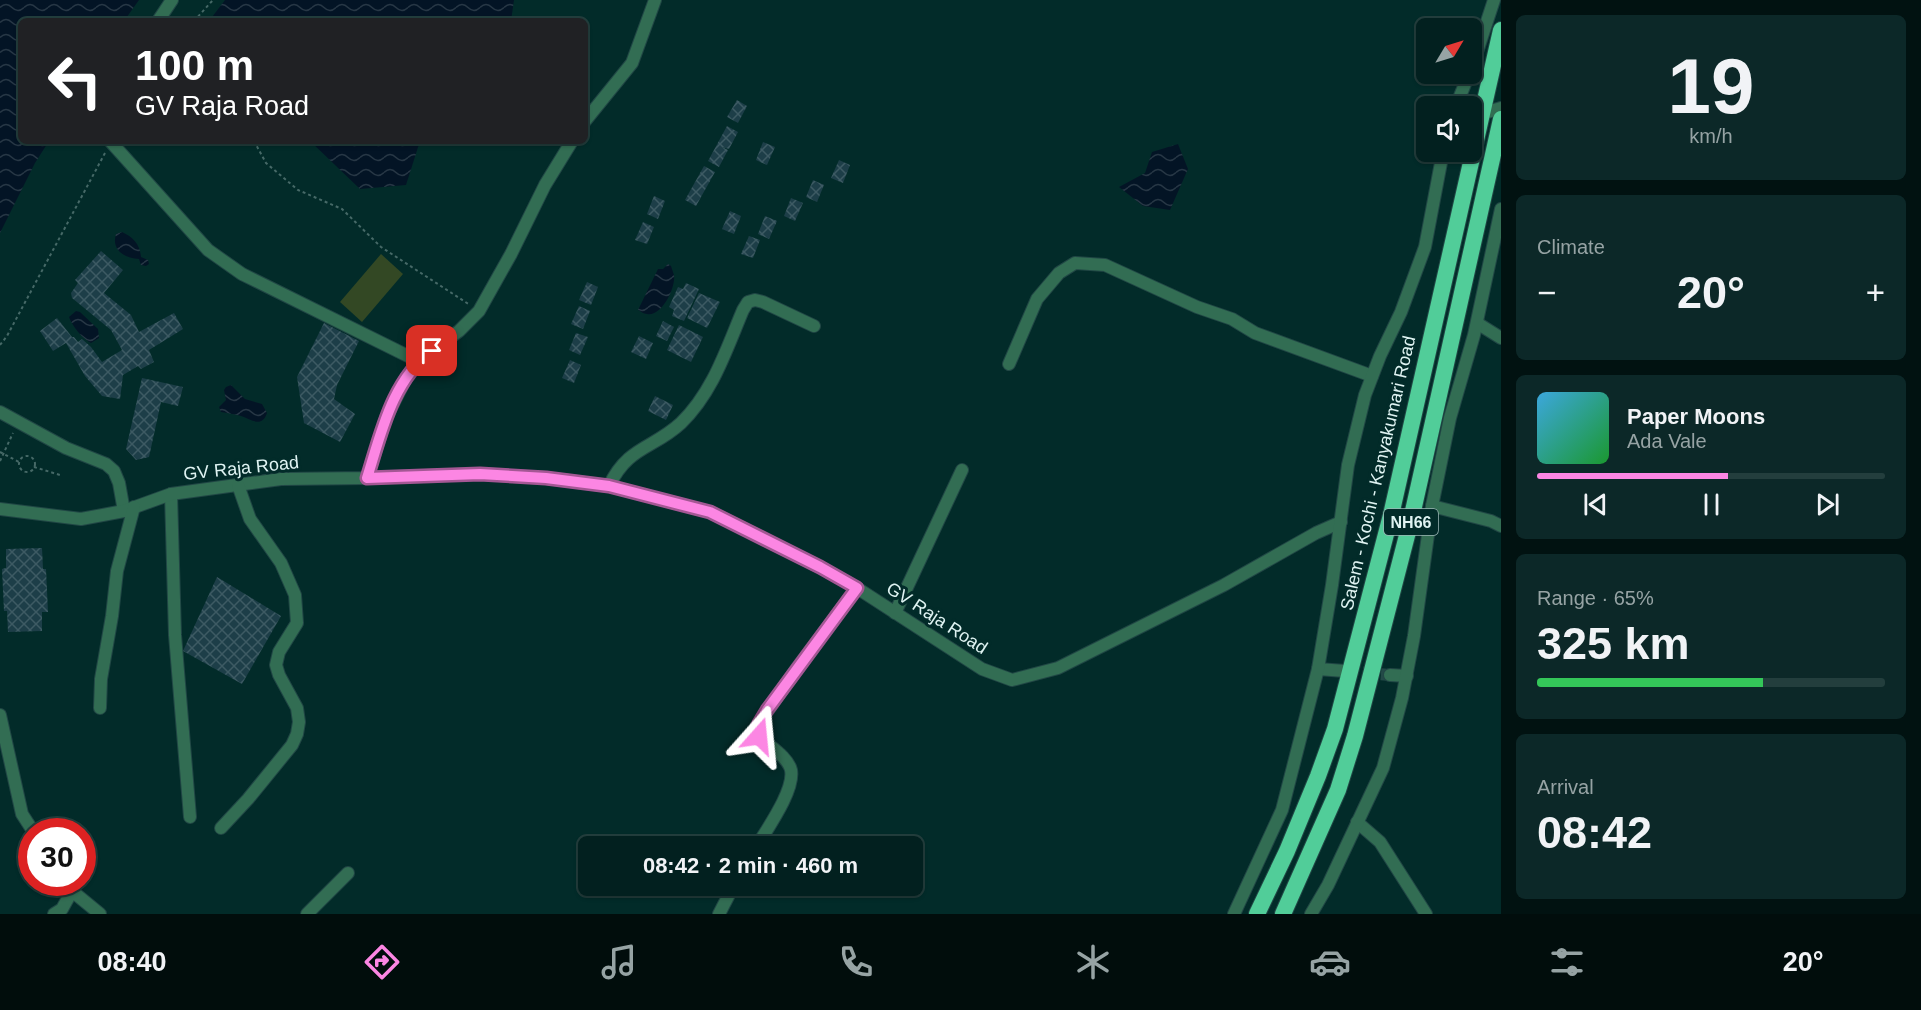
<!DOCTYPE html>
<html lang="en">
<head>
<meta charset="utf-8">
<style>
  body { margin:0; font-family:Arial,sans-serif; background:#0c2828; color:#f1f3f6; height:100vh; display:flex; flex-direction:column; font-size:22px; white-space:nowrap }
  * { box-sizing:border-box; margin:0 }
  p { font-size:20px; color:#96a3a4 }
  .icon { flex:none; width:33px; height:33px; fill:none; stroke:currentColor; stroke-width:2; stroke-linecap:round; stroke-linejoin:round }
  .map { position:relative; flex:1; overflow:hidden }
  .details { display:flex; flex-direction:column; gap:15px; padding:15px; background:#011211; width:420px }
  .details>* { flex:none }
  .banner { position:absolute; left:18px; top:18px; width:570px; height:126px; border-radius:9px; box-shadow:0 2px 4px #0004,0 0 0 2px #233e3d; background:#202124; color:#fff; overflow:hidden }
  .needle { width:39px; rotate:52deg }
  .controls { position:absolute; left:1416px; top:18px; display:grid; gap:12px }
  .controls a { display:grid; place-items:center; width:66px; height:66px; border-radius:9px; background:#02201f; box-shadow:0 2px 4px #0004,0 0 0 2px #233e3d; font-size:30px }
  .speed { position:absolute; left:18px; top:818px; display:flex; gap:12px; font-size:30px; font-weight:700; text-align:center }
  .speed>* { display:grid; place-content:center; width:78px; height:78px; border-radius:50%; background:#02201f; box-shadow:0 2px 4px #0004,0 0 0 2px #233e3d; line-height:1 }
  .speed .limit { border:9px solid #d22; background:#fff; color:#111 }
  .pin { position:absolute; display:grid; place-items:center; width:51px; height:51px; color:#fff; margin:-26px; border-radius:12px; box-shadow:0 3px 9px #0006 }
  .me { position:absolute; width:66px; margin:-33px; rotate:18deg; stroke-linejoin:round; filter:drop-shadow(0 0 4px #0008) }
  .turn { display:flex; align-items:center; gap:21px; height:126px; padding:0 18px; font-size:27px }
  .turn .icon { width:78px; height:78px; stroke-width:2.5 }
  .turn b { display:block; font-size:42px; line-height:51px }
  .big { font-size:45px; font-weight:700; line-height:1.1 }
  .details .card { flex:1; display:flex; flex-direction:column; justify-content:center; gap:9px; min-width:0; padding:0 21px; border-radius:9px; background:#0c2828 }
  .details .dial { align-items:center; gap:0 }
  .dial b { font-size:78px; line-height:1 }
  .song { display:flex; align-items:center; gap:18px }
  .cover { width:72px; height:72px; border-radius:9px; background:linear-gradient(135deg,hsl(200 70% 55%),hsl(130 70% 35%)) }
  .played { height:6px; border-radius:3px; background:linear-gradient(90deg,#fc86e3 55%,#233e3d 55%) }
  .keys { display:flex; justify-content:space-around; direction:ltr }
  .heat { display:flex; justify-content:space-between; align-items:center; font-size:33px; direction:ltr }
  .charge { height:9px; border-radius:4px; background:linear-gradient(90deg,#34c759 65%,#233e3d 0) }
  .trip { position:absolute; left:578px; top:836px; width:345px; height:60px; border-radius:9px; background:#02201f; box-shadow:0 2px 4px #0004,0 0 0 2px #233e3d; font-weight:700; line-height:60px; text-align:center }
  .tabs { display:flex; height:96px; justify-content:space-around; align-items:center; background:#010d0c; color:#96a3a4 }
  .tabs .icon { width:42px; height:42px }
  .tabs .selected { color:#fc86e3 }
  .tabs b { font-size:27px; color:#f1f3f6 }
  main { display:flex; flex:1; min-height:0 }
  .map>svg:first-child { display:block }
</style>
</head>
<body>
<main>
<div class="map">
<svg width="1501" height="914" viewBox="0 0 1501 914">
  <defs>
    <pattern id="water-waves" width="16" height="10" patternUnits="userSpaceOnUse" patternTransform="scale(1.5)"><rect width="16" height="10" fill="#031425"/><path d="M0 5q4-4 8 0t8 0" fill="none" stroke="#273745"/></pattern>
    <pattern id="building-cross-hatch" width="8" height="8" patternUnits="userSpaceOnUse" patternTransform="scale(1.5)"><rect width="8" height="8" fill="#1d3e48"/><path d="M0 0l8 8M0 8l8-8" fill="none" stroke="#3d5a63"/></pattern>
  </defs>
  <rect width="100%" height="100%" fill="#022b29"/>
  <path fill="#334824" d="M381 254 403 274 362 322 340 302Z"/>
  <g fill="url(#water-waves)">
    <path d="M0 0H139L124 21H21V141H49L35 163 0 233Z"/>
    <path d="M225 0H514L511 21H209Z"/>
    <path d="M310 141H420L406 185 360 189Z"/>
    <path d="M1178 144 1188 169 1170 210 1143 206 1119 187 1145 173 1152 152Z"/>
    <path d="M122 232C133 237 140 244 141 257L148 260 149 264 146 266 141 265 139 259C124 258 111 250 116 234Z"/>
    <path d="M668 264 671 266C672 269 673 272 674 275 676 287 662 317 647 314 643 314 641 311 638 310L658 269H663Z"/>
    <path d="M76 311 80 312 98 329 99 338 91 343C83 339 72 326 69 317Z"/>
    <path d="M231 385 245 399 262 404 267 413C262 428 252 420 241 416 235 414 227 413 221 412L219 407 226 400 224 390 226 387Z"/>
  </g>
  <g fill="url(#building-cross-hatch)">
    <path d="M737 100 747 106 738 123 727 117Z"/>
    <path d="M727 126 738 132 729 149 722 147 728 150 719 167 708 161Z"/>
    <path d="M763 142 775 147 767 165 756 160Z"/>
    <path d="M839 160 850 165 843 183 831 178Z"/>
    <path d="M704 166 715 172 696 206 685 200Z"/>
    <path d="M813 180 824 185 817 202 806 197Z"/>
    <path d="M654 196 665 201 658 219 647 214Z"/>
    <path d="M791 198 803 203 795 221 784 216Z"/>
    <path d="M730 211 741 216 734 234 722 229Z"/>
    <path d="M765 216 777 221 769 239 758 234Z"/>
    <path d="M643 222 654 227 647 244 635 240Z"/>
    <path d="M749 236 760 240 753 258 741 254Z"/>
    <path d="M101 251 123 270 104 293 131 315 139 332 174 313 183 329 149 350 154 362 141 369 138 366 123 375 120 399 102 396 85 376 66 343 53 351 40 331 57 318 72 337H74L78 342 82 339 91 347 102 362 122 350 111 330 72 298 71 293 78 283 75 280Z"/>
    <path d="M587 282 598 287 591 305 579 300Z"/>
    <path d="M686 283 699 289 684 321 672 316 674 310 669 307 678 287 683 289Z"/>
    <path d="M699 293 720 302 707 328 687 318Z"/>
    <path d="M579 306 590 311 583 329 571 324Z"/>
    <path d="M663 321 674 327 667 341 656 336Z"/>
    <path d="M324 323 359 341 337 385 334 399 355 414 340 442 304 423 297 377Z"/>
    <path d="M679 325 703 337 691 362 667 350Z"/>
    <path d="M576 333 588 337 580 355 569 350Z"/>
    <path d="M639 336 653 343 646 359 631 352Z"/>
    <path d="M570 360 581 365 574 383 562 378Z"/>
    <path d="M142 378 183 387 178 406 161 402 149 457 136 460 126 449Z"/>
    <path d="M655 396 673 405 666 420 648 411Z"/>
    <path d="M42 548 43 569H46L48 612H42V631L8 632 7 611H4L2 569 6 568V549Z"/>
    <path d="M217 577 281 616 242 684 183 651Z"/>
  </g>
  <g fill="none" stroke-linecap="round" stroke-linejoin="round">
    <path stroke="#234947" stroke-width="12" stroke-dasharray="12 6" stroke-linecap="butt" d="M1345 671 1390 675"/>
    <defs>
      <g id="minor">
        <path d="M158 21 172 0"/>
        <path d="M1472 67 1494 0"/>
        <path d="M1456 106 1469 74"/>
        <path d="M1472 112 1481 114 1501 108"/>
        <path d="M585 121 632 63 655 0"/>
        <path d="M110 141 208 250 242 274 418 361"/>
        <path d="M1477 323 1501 338"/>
        <path d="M1009 364 1037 299 1059 273 1075 263 1105 265 1197 307 1232 319 1255 333 1372 376"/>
        <path d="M0 412 66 448 106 464 114 471 119 483 124 511"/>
        <path d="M367 478 386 418 406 378 418 361 459 331 479 311 511 254 545 185 572 141"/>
        <path d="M609 486C628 446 653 449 681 423 713 392 726 350 743 310L748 302 755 300 763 302 814 326"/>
        <path d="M171 494 175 635 190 817"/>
        <path d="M1432 506 1491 521 1501 526"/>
        <path d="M0 509 81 519 124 511 171 494 281 479 367 478 480 474 546 478 609 486 710 512 820 567 857 588 982 669 1012 680 1058 668 1224 585 1316 533 1341 522"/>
        <path d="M895 613 962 470"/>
        <path d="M1318 669 1345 671"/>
        <path d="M1390 675 1407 676"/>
        <path d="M100 708 101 679 112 616 117 571 134 507"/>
        <path d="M0 715 22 814 33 831"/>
        <path d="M1357 822 1380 842 1426 914"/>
        <path d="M221 828 248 799 292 745 297 734 299 722 297 708 279 675 276 665 279 652 297 623 295 595 281 563 250 519 238 485"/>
        <path d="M757 846C767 829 795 790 791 770 788 757 769 746 759 736L758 725 797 668 857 588"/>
        <path d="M67 882 72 891 100 914"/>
        <path d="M54 914 62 909 72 891"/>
        <path d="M307 914 348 873"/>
        <path d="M719 914 734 885"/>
        <path d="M1234 914 1282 810 1318 669 1332 585 1348 465 1365 395 1380 356 1401 312 1425 247 1443 152"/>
        <path d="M1311 914 1328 885 1383 768 1402 698 1414 636 1432 506 1450 418 1474 335 1501 209"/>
      </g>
      <g id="highway">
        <path d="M1257 914 1287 851 1318 776 1335 729 1391 515 1501 30"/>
        <path d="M1283 914 1338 790 1355 736 1411 520 1501 119"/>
      </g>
    </defs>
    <use href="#minor" stroke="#214745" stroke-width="14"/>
    <use href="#highway" stroke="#214745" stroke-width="18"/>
    <g stroke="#466967" stroke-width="2" stroke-dasharray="3 3" stroke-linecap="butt">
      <path d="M194 21 213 0"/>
      <path d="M254 141 266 163 298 190 342 209 381 247 470 305"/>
      <path d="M0 345 7 336 105 153"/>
      <path d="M0 452 19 462"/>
      <circle cx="27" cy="464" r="8"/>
      <path d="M0 461 13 433"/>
      <path d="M34 467 60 475"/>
    </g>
    <use href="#minor" stroke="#326d53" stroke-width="12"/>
    <use href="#highway" stroke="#51cd99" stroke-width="16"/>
  </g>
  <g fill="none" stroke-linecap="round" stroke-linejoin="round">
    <defs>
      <path id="route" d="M432 351C392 380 381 434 367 478L480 474 546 478 609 486 710 512 820 567 857 588 767 710 758 725 759 736"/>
    </defs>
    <use href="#route" stroke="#a45794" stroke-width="15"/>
    <use href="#route" stroke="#fc86e3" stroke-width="10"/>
  </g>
  <g text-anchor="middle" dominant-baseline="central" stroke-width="6" stroke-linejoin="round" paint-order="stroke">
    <rect fill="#022b29" stroke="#9db7b6" stroke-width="1.5" x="1384" y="509" width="54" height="26" rx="4.5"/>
    <g font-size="16" font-weight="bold" fill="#dff3f2">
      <text x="1411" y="522">NH66</text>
    </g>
    <g font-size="18" fill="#dff3f2" stroke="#022b29">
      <text transform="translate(241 468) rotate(-6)">GV Raja Road</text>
      <text transform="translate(1378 473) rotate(-77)">Salem - Kochi - Kanyakumari Road</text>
      <text transform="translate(937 618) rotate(33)">GV Raja Road</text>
    </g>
  </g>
</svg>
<div class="controls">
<a><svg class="needle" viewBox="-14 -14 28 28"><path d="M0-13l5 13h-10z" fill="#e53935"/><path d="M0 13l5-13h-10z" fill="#96a3a4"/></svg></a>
<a><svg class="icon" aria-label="sound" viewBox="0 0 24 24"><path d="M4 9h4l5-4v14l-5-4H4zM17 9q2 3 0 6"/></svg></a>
</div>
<div class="speed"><div class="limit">30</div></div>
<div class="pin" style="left:432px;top:351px;background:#d93025"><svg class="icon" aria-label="arrive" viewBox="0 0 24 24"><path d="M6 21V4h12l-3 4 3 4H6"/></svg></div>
<svg class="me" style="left:759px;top:736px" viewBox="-20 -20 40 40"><path d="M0-17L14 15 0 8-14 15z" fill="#fc86e3" stroke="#fff" stroke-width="4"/></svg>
<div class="trip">08:42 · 2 min · 460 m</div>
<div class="banner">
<div class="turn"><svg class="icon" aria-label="left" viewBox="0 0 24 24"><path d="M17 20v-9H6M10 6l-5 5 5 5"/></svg><div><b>100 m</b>GV Raja Road</div></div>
</div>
</div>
<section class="details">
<div class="card dial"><b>19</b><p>km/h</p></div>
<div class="card"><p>Climate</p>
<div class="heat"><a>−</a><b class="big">20°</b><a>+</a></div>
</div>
<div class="card">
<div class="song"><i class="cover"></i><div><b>Paper Moons</b><p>Ada Vale</p></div></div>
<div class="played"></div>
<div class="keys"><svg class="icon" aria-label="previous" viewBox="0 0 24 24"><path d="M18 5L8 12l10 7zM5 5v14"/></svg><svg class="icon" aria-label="pause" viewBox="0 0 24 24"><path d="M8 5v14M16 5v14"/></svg><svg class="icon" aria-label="next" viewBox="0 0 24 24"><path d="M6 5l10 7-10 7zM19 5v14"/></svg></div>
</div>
<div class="card"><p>Range · 65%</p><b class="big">325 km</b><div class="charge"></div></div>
<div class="card"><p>Arrival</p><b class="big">08:42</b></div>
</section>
</main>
<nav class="tabs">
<b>08:40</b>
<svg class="icon selected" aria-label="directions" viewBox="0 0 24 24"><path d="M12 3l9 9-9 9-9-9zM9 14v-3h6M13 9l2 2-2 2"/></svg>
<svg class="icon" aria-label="music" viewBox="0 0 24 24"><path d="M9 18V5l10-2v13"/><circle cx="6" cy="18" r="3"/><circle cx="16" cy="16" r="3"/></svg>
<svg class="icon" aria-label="phone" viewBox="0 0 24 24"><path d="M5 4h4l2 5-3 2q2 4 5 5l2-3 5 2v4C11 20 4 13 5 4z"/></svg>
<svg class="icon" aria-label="climate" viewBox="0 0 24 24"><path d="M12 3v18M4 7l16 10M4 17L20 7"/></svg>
<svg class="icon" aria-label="car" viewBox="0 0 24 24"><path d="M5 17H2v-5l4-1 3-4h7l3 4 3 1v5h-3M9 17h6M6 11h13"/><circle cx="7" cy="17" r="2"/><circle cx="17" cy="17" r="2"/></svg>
<svg class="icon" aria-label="filters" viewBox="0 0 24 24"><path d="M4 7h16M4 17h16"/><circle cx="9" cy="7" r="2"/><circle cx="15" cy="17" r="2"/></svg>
<b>20°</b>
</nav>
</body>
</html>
